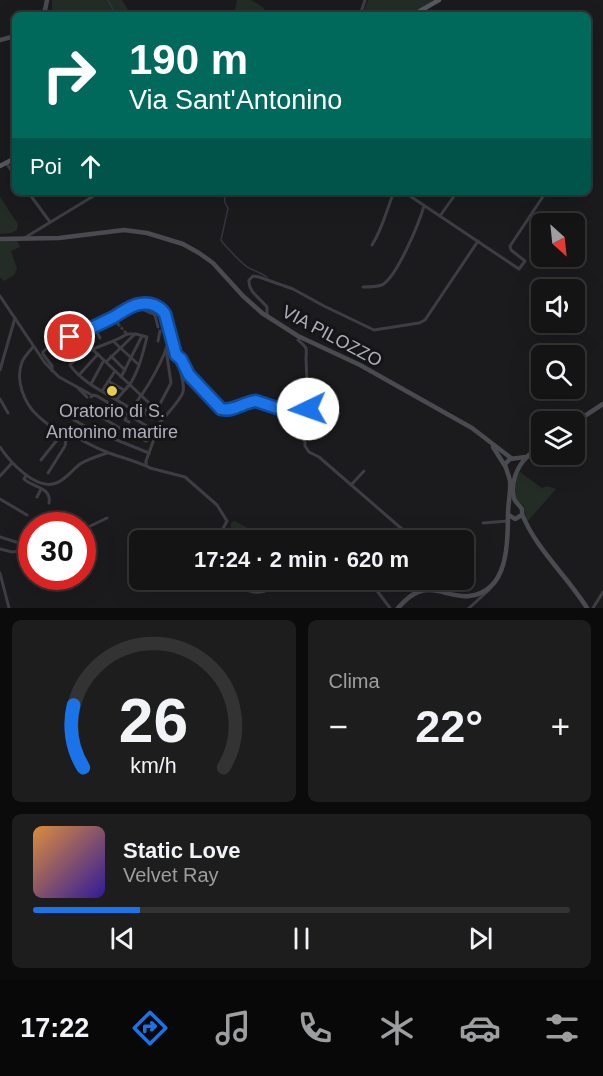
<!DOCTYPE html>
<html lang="it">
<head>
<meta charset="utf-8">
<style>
  body { margin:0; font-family:Arial,sans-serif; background:#1d1d1e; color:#f1f3f6; height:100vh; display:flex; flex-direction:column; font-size:22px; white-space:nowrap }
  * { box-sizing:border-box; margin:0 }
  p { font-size:20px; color:#9d9ea0 }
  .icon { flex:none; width:33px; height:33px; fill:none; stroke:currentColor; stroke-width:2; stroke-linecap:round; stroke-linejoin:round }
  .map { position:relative; height:608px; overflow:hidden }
  .drawer { display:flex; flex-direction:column; gap:12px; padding:12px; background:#0b0b0c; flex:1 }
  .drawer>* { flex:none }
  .hud { position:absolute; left:12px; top:12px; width:579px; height:183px; border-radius:9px; box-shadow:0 6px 24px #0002,0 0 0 2px #333334; background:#00695c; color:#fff; overflow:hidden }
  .needle { width:39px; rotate:153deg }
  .buttons { position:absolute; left:531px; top:213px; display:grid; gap:12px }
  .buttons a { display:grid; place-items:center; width:54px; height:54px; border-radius:9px; background:#141415; box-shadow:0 6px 24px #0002,0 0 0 2px #333334; font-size:30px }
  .speed { position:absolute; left:18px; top:512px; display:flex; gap:12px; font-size:30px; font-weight:700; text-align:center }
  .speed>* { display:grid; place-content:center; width:78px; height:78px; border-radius:50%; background:#141415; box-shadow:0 6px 24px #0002,0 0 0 2px #333334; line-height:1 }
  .speed .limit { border:9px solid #d22; background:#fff; color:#111 }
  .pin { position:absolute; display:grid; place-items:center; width:51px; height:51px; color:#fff; margin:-26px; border:3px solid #fff; border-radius:50%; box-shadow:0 2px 6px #0007 }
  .me { position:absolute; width:66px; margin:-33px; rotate:267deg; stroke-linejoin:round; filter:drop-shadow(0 0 4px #0008) }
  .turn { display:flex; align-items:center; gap:21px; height:126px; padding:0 18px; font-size:27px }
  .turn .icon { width:78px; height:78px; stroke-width:2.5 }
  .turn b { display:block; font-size:42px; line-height:51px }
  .then { display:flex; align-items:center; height:57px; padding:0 18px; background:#0003; gap:12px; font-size:22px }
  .big { font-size:45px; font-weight:700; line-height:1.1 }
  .drawer .tile { flex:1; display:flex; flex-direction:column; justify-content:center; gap:9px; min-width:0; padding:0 21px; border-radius:9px; background:#1d1d1e }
  .drawer .dial { align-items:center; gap:0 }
  .dial svg { height:156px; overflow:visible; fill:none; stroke:#333334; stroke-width:7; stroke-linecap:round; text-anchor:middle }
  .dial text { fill:#f1f3f6; stroke:none }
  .song { display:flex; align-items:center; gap:18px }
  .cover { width:72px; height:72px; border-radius:9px; background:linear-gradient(135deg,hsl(30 70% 55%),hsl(250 70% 35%)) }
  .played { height:6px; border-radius:3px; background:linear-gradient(90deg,#1a73e8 20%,#333334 20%) }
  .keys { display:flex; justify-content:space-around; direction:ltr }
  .heat { display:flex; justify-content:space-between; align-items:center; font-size:33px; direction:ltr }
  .drawer .tiles { flex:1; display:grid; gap:12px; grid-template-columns:1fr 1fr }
  .tile:last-child { grid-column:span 2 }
  .trip { position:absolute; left:129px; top:530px; width:345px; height:60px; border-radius:9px; background:#141415; box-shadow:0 6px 24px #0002,0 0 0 2px #333334; font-weight:700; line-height:60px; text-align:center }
  .tab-bar { display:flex; height:96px; justify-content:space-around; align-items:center; background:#080808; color:#9d9ea0 }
  .tab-bar .icon { width:42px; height:42px }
  .tab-bar .selected { color:#1a73e8 }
  .tab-bar b { font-size:27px; color:#f1f3f6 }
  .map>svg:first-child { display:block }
</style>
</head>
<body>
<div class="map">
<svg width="603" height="608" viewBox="0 0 603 608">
  <rect width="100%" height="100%" fill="#1b1a1c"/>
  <g fill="#242c26">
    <path d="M52 0H122L131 15H57L52 9Z"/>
    <path d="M237 0H251L264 8V15H234Z"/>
    <path d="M368 0H435L409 15H362Z"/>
    <path d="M0 197 18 224 17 230 11 233 0 234Z"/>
    <path d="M17 240 20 247 11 251 17 269 14 275 4 281 0 277V241Z"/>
    <path d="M520 472 542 488 547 486 556 489 527 522C525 517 526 509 523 505 521 504 519 503 517 502 515 492 513 480 520 472Z"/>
    <path d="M235 521 257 533 261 540H230L231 523Z"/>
  </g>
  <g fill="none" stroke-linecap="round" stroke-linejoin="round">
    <g stroke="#31363f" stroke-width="1.5">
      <path d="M108 0 116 15"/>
      <path d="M224 192 225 203 228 208 221 240C224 245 244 266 249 268 255 271 261 273 267 277"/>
    </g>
    <path stroke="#38383c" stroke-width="3" stroke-dasharray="3 1.5" stroke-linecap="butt" d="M118 324 126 333"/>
    <g stroke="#3e3d43" stroke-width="3">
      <path d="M360 15 365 0"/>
      <path d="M15 107 12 113 15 119"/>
      <path d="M6 163 15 175"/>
      <path d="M28 192 50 222"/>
      <path d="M404 192 519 269 525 261 511 250 510 246 546 192"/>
      <path d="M440 216 457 192"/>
      <path d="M26 237 100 192"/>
      <path d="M372 245C383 228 386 211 394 192"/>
      <path d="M363 287C369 287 376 287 382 285 397 277 419 223 424 206"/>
      <path d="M0 296 45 363 59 377 90 394"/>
      <path d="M135 306 155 315 158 327"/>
      <path d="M267 316V307C260 298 248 292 249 280L253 276 259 277 293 289 324 306 374 330 419 323 425 320 478 241"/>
      <path d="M113 317 118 324"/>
      <path d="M94 327 100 338"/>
      <path d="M158 341 160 331"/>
      <path d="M114 342 139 365"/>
      <path d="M33 347C29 352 24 357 22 362 15 380 24 403 37 415 45 423 55 429 63 436L66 440 65 446 48 473"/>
      <path d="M92 349 164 417"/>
      <path d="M176 355 181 359 190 376 222 409C234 411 244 402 256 401L304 417 307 414 308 408 306 358C307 347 307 348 298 340L300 337"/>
      <path d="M111 356 125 370"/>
      <path d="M106 362 135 334"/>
      <path d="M0 370 15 318"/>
      <path d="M52 371V366L43 354V352L46 349C63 340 80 333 97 325 108 320 131 304 143 303 152 303 162 307 166 316 169 322 170 331 169 338 166 357 145 393 132 407H128C109 394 83 384 70 365 85 347 109 346 127 334"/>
      <path d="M79 375 98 354"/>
      <path d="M121 377 142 336"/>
      <path d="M108 381 124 390"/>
      <path d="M91 384 104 360"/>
      <path d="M78 388 87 397"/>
      <path d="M102 391 115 371"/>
      <path d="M91 397 93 395 97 396 150 428 156 427"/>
      <path d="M0 399 8 413"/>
      <path d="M117 399C121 394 126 389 130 384 139 370 143 353 147 337L136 334H127"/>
      <path d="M151 404 144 412 152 419 171 383 166 349"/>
      <path d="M101 417 125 431 146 441 150 438 154 428"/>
      <path d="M304 417 305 446 309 452 319 457 402 529"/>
      <path d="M126 418 125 420 129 422"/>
      <path d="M74 420 92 430 149 453"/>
      <path d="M156 427C163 418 179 403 183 392 186 382 173 347 170 335"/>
      <path d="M0 447C10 462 34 488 53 484 64 482 72 470 80 464 88 459 98 456 107 453"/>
      <path d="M41 460 65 430C79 439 93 447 109 453 117 456 145 464 150 468L185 477 217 505 227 521 217 540"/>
      <path d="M146 465V461L157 431 156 427"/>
      <path d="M26 475 24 479C33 488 52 487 49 503"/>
      <path d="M0 476 12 463"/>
      <path d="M351 485 364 471"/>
      <path d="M37 497 41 489"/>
      <path d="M0 499 27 515"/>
      <path d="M483 523 508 521"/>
      <path d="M82 530 107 518"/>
      <path d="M0 537 16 542"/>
      <path d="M0 549 12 552 32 550"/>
      <path d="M0 573 9 608"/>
      <path d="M233 579C240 589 256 596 268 590 273 587 276 583 279 579"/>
      <path d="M368 579 390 608"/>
      <path d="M469 608 489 590"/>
      <path d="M593 608 603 592"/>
    </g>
    <g stroke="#4a4a51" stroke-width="4.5">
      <path d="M44 15 47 0"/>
      <path d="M0 40 15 36"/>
      <path d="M0 239 59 238 124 230 147 233 183 244 199 253 213 263 243 296 262 313 298 336 360 365 472 428 511 458"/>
      <path d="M574 423 603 404"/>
      <path d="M493 447 505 466"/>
      <path d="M522 514C536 549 567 576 587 608"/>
      <path d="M509 515 515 519 522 515V509C519 505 515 502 514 498 510 484 517 467 526 458 530 453 536 450 542 446"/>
      <path d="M398 608C413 591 424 586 446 593 454 595 461 597 469 596 508 592 508 544 508 514 508 503 511 492 510 481 509 475 506 470 505 464L510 459 526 457"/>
    </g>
    <g stroke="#585860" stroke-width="4.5">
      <path d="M413 15 439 0"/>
      <path d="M0 166 15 158"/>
    </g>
  </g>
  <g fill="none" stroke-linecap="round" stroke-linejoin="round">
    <defs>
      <path id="route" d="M70 337C85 331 100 324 114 317 122 312 131 305 140 304 150 302 160 306 165 314L176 355 181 359 189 375 221 409C233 412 244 402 256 401L304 417 307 414 308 409"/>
    </defs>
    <use href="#route" stroke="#114b97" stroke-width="15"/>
    <use href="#route" stroke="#1a73e8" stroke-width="10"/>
  </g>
  <circle fill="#e5cc4a" stroke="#151517" stroke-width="2" cx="112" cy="391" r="6"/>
  <g text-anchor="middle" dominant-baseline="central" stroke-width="6" stroke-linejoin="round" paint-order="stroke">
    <g font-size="18" fill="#aeafbb" stroke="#151517">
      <text transform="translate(332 336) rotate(28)">VIA PILOZZO</text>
    </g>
    <g font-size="18" fill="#aeafbb" stroke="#151517">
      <text x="112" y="411">Oratorio di S.<tspan x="112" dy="21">Antonino martire</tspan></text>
    </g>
  </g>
</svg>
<div class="buttons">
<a><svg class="needle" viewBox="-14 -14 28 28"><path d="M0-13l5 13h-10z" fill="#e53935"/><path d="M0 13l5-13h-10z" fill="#9d9ea0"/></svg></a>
<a><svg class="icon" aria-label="sound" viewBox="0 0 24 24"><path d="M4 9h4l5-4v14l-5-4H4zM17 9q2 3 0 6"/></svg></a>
<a><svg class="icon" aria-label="search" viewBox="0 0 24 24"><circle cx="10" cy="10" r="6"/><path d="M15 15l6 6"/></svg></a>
<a><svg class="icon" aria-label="layers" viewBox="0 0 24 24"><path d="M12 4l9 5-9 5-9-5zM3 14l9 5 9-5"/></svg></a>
</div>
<div class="speed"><div class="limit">30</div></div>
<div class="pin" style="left:70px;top:337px;background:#d93025"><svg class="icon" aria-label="arrive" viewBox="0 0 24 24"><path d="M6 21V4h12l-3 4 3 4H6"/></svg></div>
<svg class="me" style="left:308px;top:409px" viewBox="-20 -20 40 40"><circle r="19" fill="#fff"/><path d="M0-13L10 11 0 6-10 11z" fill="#1a73e8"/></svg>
<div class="trip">17:24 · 2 min · 620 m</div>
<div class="hud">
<div class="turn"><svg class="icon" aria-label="right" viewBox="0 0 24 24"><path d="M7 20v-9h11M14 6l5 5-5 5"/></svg><div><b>190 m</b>Via Sant'Antonino</div></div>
<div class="then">Poi<svg class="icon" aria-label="ahead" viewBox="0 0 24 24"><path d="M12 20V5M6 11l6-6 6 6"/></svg></div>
</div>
</div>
<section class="drawer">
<div class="tiles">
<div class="tile dial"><svg viewBox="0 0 100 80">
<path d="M14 69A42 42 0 1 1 86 69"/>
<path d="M14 69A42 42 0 0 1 9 37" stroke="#1a73e8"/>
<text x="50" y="56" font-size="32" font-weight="700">26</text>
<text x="50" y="72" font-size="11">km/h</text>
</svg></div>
<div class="tile"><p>Clima</p>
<div class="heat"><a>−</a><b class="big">22°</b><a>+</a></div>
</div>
<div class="tile">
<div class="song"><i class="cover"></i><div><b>Static Love</b><p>Velvet Ray</p></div></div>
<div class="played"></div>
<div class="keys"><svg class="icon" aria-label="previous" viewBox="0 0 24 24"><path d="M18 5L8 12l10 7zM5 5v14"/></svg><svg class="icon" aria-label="pause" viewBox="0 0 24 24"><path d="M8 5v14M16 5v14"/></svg><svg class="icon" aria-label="next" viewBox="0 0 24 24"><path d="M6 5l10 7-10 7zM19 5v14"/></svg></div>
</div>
</div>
</section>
<nav class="tab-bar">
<b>17:22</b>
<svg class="icon selected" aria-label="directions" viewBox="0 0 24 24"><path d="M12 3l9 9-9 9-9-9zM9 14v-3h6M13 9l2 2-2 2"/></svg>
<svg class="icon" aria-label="music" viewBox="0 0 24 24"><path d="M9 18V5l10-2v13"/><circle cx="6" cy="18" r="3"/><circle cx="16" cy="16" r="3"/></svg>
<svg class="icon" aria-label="phone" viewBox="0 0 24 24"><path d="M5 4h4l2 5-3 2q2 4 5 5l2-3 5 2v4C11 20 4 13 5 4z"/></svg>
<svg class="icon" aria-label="climate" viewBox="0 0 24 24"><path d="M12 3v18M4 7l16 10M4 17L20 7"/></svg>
<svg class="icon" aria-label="car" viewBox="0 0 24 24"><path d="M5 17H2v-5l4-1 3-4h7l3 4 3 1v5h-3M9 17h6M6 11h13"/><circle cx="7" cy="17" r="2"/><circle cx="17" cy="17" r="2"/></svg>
<svg class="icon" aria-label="filters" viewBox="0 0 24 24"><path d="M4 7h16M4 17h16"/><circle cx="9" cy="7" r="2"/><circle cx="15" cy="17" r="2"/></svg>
</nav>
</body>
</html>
